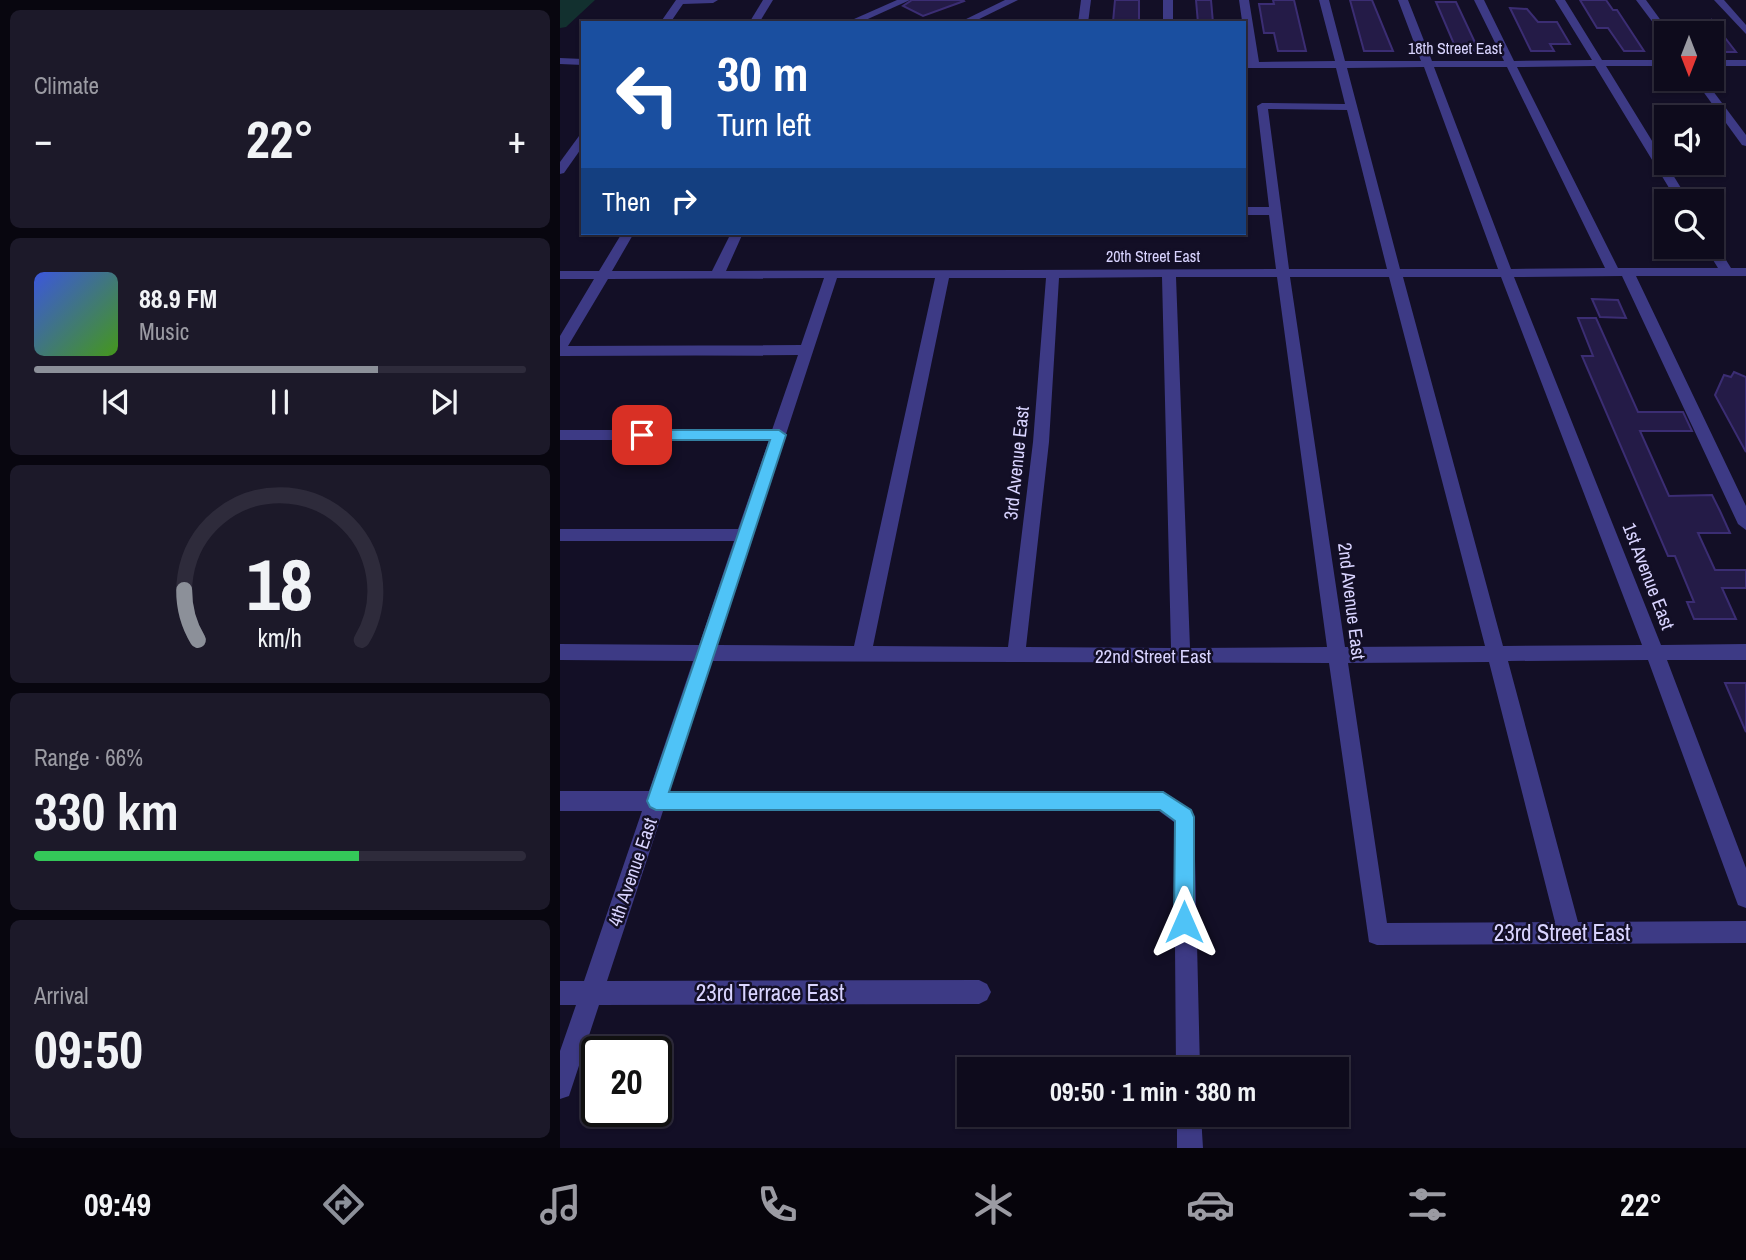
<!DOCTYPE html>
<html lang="en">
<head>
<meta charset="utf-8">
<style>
  body { margin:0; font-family:"Archivo Narrow",sans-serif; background:#1c1929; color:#f1f3f6; height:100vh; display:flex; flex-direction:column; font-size:26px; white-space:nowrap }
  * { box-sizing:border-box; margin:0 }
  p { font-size:23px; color:#9b9ba3 }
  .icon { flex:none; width:38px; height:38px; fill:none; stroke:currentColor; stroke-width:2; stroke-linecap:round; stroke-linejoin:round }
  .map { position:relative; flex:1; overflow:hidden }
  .panel { display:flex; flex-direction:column; gap:10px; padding:10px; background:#08060f; width:560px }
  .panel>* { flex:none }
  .guide { position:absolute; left:21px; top:21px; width:665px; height:214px; border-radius:0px; box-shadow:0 2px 5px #0004,0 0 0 2px #2e2b3b; background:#1a4fa0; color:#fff; overflow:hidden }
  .needle { width:46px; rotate:180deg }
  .tools { position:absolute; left:1094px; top:21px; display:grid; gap:14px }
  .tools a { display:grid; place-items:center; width:70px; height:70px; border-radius:0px; background:#0e0b1c; box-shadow:0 2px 5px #0004,0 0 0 2px #2e2b3b; font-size:35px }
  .speed { position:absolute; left:21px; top:1036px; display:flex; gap:14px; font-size:35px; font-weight:700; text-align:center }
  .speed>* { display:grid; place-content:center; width:91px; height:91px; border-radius:50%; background:#0e0b1c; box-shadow:0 2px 5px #0004,0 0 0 2px #2e2b3b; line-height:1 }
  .speed .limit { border:4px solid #111; border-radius:10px; background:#fff; color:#111 }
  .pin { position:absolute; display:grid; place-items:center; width:60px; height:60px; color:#fff; margin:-30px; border-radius:14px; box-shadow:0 4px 10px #0006 }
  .me { position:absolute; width:77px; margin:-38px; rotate:0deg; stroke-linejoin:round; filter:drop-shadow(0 0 5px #0008) }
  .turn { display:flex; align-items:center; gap:24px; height:147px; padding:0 21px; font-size:32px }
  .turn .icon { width:91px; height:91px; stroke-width:2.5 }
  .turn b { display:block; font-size:49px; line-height:60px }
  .then { display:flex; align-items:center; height:66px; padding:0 21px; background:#0003; gap:14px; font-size:26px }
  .big { font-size:52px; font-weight:700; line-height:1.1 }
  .panel .widget { flex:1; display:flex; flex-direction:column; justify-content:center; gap:10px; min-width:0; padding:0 24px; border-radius:10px; background:#1c1929 }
  .panel .dial { align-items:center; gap:0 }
  .dial svg { height:182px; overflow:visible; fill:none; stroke:#2e2b3b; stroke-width:7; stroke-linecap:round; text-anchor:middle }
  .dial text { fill:#f1f3f6; stroke:none }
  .song { display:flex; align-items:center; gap:21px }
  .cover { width:84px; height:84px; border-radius:10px; background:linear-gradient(135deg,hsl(230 70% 55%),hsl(100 70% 35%)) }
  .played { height:7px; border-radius:4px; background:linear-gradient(90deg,#8c9099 70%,#2e2b3b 70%) }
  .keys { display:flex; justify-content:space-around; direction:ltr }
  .heat { display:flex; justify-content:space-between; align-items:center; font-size:38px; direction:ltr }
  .charge { height:10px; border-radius:5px; background:linear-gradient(90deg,#34c759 66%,#2e2b3b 0) }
  .trip { position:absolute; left:397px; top:1057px; width:392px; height:70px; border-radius:0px; background:#0e0b1c; box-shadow:0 2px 5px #0004,0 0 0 2px #2e2b3b; font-weight:700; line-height:70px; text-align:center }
  .dock { display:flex; height:112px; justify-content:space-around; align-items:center; background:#06040b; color:#9b9ba3 }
  .dock .icon { width:49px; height:49px }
  .dock .on { color:#8c9099 }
  .dock b { font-size:32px; color:#f1f3f6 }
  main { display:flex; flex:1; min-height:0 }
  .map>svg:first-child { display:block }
</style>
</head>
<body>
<main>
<section class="panel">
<div class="widget"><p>Climate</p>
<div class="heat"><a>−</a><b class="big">22°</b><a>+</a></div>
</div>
<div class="widget">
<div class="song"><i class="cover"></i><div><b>88.9 FM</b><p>Music</p></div></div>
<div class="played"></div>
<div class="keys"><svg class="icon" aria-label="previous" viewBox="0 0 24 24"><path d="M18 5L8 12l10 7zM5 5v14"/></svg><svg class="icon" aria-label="pause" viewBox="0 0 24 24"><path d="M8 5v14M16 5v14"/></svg><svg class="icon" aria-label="next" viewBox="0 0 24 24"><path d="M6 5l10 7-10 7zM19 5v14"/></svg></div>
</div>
<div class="widget dial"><svg viewBox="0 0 100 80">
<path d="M14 69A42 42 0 1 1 86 69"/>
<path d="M14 69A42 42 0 0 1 8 47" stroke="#8c9099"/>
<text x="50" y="56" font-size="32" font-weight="700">18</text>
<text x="50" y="72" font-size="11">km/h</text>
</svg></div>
<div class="widget"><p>Range · 66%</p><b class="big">330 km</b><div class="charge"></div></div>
<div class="widget"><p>Arrival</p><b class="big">09:50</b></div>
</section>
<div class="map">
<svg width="1186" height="1148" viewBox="0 0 1186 1148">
  <rect width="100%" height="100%" fill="#130f26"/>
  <path fill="#12302f" d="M0 0H35L6 27 0 28Z"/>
  <g fill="#241b47" stroke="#3b2d73" stroke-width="2">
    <path d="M352 0H403L404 1 363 16 343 6Z"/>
    <path d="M555 0H579V22H553Z"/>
    <path d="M636 0H651L653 23H638Z"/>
    <path d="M713 0H734L746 51H718L714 33H704L699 4H714Z"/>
    <path d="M790 0H812L833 51H804Z"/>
    <path d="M1020 0H1046L1053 10H1057L1084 51H1064L1048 28H1037Z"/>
    <path d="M876 2H896L919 51H897Z"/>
    <path d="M950 8 967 9 978 22H997L1010 44H990L994 51H971Z"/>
    <path d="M1152 21 1176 52H1152Z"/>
    <path d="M1032 299 1058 300 1066 318 1040 317Z"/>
    <path d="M1018 318H1036L1078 412H1123L1132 431H1080L1109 496 1152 495 1160 511 1170 533H1138L1155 570H1186V588H1162L1176 619H1134L1127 602H1134L1115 556H1108L1022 356H1033Z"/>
    <path d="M1174 372 1186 377V452L1155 395 1164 375 1171 377Z"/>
    <path d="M1165 683H1186V732Z"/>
  </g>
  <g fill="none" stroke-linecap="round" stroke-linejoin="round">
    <g fill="#3d3a85" fill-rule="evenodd">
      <path d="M116 0H158L153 3 123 4 110 23H100Z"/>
      <path d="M203 0H213L199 23H189Z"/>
      <path d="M337 0H350L299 23H285Z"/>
      <path d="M445 0H458L411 23H398Z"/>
      <path d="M521 0H531L528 23H518Z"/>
      <rect x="603" y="0" width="10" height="23"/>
      <path d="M679 0H689L699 62 775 61 759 0H769L785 61H861L838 0H848L872 61H944L914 0H924L954 61 1032 60 995 0H1005L1042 60H1106V66H1046L1129 201H1117L1035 66 957 67 1058 268H1158L1145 247H1152V243L1156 244 1171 268H1186V276H1076L1186 506V530L1178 524 1062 276 954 277 1101 645 1186 644V660H1107L1186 868V908L1178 905 1175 897 1088 660 948 661 1018 922 1186 921V943L817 945 809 942 769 663 152 661 109 791H603L631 810 634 817 640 1069H616L614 822 599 811H103L47 981 419 980 427 984 431 992 427 1000 419 1004 39 1005 9 1096 0 1099V1051L16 1005H0V981H24L82 811H0V791H89L133 661 0 660V644L139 645 174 541H0V529H178L209 440H0V430H212L238 355 0 356V336L34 279H0V271H39L62 233H74L52 271H152L171 233H183L166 271 716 269 709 215H684V207H709L697 106 702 103 785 104 776 68H684V62H688ZM864 67 938 269H840L787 68ZM874 67H947L1045 268 951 269ZM708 109 787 110 827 269H729ZM602 277 611 648 466 647 489 442 499 278ZM616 277H717L767 647 630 648ZM730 277H829L925 646 785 647ZM843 277H941L1082 645 943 646ZM264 278 241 345 8 346 48 279ZM277 278H375L294 646 157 645ZM389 278H486L473 442 448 647 313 646ZM929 662 995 922 827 923 788 663Z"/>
      <path d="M1076 0H1086L1110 33 1103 36Z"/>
      <path d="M1154 0H1164L1186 25V34Z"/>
      <path d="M0 58 23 59V65L0 64Z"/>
      <rect x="1152" y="60" width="34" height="6"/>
      <path d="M1134 79H1144L1186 135V146L1182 145Z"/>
      <path d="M23 135V146L4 173 0 174V162L19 136Z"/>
      <path d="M617 1115H641L643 1148H617Z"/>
    </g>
  </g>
  <path fill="#4fc3f7" stroke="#337fa1" stroke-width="2" d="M82 430H219L226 435 109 792H603L631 810 634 817V922L631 929 624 932 617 929 614 922 615 821 600 810H96L90 807 87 801 210 440H82L75 435Z"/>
  <g text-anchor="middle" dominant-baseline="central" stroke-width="5" stroke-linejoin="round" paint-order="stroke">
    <g font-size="16" fill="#d9d4ff" stroke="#130f26">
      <text x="895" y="48">18th Street East</text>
      <text x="593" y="256">20th Street East</text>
    </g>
    <g font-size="19" fill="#d9d4ff" stroke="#130f26">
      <text transform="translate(456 463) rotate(-84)">3rd Avenue East</text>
      <text transform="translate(1089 576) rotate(69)">1st Avenue East</text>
      <text transform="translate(792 601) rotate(83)">2nd Avenue East</text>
      <text x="593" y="656">22nd Street East</text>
      <text transform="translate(72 872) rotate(-71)">4th Avenue East</text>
    </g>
    <g font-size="23" fill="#d9d4ff" stroke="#130f26">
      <text x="1002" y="932">23rd Street East</text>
      <text x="210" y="992">23rd Terrace East</text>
    </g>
  </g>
</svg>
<div class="tools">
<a><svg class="needle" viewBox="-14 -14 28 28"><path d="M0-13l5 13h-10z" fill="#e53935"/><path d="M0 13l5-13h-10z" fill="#9b9ba3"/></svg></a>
<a><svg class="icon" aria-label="sound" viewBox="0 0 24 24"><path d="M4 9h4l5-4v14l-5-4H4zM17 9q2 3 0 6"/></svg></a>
<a><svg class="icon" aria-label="search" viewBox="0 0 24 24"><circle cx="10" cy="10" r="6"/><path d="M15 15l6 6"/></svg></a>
</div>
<div class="speed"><div class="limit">20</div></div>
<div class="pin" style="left:82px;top:435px;background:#d93025"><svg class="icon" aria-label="arrive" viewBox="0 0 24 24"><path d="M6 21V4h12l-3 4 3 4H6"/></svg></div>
<svg class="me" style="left:624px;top:922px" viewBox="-20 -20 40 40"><path d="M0-17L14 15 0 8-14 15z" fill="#4fc3f7" stroke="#fff" stroke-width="4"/></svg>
<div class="trip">09:50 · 1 min · 380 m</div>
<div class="guide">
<div class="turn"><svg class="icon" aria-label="left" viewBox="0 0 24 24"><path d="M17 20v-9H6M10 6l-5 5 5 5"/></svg><div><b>30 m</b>Turn left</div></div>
<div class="then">Then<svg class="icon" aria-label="right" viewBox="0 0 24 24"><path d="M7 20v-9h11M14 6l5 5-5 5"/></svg></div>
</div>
</div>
</main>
<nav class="dock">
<b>09:49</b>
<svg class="icon on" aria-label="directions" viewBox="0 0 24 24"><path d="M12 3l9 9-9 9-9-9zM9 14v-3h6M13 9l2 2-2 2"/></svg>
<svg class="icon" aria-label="music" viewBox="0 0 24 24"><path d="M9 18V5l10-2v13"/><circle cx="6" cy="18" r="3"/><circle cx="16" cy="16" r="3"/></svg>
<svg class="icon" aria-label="phone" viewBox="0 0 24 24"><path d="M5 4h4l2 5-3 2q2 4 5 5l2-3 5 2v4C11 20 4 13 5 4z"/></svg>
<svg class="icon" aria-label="climate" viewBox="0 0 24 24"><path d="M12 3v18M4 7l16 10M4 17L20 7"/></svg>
<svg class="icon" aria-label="car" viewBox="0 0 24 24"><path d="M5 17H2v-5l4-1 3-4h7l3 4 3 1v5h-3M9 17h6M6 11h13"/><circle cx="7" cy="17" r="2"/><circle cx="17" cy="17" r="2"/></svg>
<svg class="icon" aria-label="filters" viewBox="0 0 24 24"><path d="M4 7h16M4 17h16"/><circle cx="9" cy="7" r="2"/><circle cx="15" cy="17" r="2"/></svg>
<b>22°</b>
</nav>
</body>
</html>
